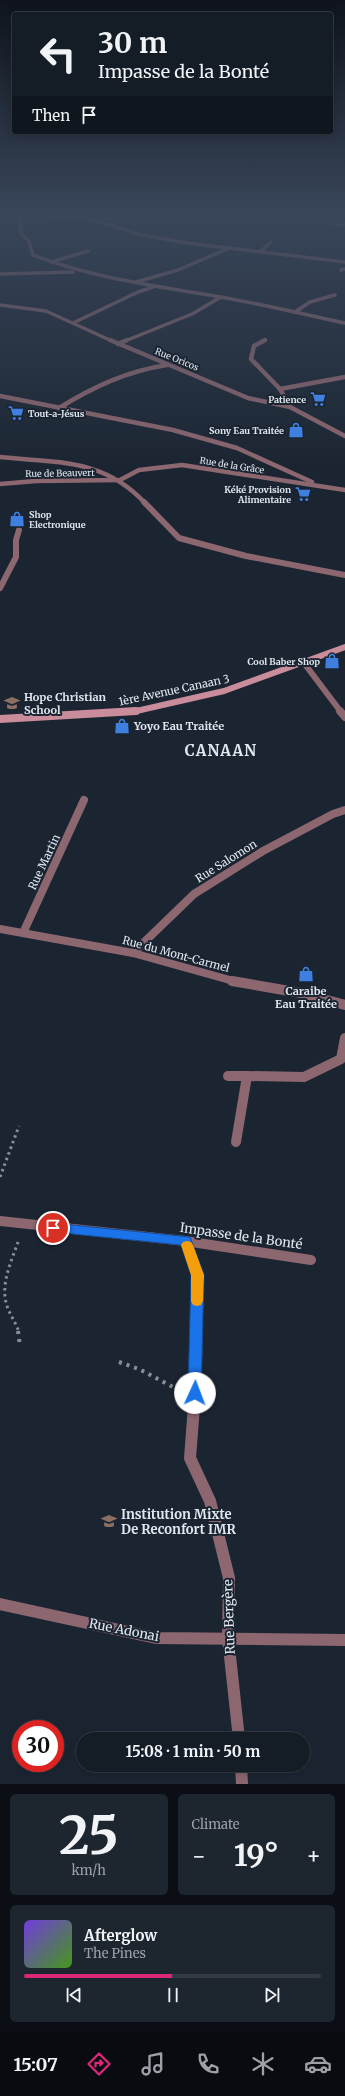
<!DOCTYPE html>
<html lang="en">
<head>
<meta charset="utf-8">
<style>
  body { margin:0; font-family:Merriweather,serif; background:#1d252e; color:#f1f3f6; height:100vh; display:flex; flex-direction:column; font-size:15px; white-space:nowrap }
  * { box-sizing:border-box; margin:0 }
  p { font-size:13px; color:#9da1a7 }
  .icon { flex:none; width:22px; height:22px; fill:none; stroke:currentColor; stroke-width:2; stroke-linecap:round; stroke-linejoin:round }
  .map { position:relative; height:1784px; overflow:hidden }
  .panel { display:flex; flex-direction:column; gap:10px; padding:10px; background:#0b0f15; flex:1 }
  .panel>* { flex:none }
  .banner { position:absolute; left:12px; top:12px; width:321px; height:122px; border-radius:4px; box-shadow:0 2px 10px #0003,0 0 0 1px #333a43; background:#141c26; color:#f1f3f6; overflow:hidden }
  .speed { position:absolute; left:12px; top:1720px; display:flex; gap:8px; font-size:20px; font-weight:700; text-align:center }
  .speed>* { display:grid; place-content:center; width:52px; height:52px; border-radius:50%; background:#141c26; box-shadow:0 2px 10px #0003,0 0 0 1px #333a43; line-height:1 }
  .speed .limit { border:6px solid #d22; background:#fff; color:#111 }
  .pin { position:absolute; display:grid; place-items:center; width:34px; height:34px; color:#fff; margin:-17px; border:2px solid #fff; border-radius:50%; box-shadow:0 1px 4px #0007 }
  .me { position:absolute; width:44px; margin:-22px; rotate:2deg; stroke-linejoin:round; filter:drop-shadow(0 0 3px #0008) }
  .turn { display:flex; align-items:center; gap:14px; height:84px; padding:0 20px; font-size:18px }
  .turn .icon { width:52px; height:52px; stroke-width:2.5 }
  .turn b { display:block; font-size:28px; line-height:34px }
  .then { display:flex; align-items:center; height:38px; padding:0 20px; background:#0003; gap:8px; font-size:15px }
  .big { font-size:30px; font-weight:700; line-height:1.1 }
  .panel .tile { flex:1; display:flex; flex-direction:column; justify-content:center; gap:6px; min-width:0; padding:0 14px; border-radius:6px; background:#1d252e }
  .panel .dial { align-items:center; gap:0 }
  .dial b { font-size:52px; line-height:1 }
  .song { display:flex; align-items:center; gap:12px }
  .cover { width:48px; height:48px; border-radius:6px; background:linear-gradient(135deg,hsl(260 70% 55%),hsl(100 70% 35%)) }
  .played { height:4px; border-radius:2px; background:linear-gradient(90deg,#db2777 50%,#333a43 50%) }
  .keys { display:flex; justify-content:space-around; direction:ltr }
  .heat { display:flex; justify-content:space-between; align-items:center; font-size:22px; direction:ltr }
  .panel .tiles { flex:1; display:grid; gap:10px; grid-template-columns:1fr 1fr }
  .tile:last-child { grid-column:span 2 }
  .trip { position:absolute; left:76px; top:1732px; width:234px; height:40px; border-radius:20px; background:#141c26; box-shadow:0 2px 10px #0003,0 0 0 1px #333a43; font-weight:700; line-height:40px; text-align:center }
  .menu { display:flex; height:64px; justify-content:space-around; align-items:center; background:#080b0f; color:#9da1a7 }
  .menu .icon { width:28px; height:28px }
  .menu .on { color:#db2777 }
  .menu b { font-size:18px; color:#f1f3f6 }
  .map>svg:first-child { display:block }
</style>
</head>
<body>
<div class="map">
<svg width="345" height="1784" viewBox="0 0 345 1784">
  <rect width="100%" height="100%" fill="#1b2532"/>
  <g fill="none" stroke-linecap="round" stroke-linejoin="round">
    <path stroke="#868f9a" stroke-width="1" stroke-dasharray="1 1.5" stroke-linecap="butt" d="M157 219 172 216"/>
    <g stroke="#868f9a" stroke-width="3" stroke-dasharray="2.5 3.5" stroke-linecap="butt">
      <path d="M0 1177 19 1126"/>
      <path d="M18 1242C11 1262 0 1285 7 1306 10 1315 16 1323 19 1332"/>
    </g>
    <g stroke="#868f9a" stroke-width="4" stroke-dasharray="3 5" stroke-linecap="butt">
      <path d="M18 1331 20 1346"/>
      <path d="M119 1362 139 1369 173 1387"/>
    </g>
    <path stroke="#8d676f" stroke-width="10" d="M228 1076H247"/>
    <g stroke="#8d676f" stroke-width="3.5">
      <path d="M23 216 19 220 22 235 29 241 33 255C93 278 156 286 220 297 262 304 303 314 345 323"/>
      <path d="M48 216 83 217 142 235 187 243 345 262"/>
      <path d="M97 220 113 216"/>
      <path d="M336 225 345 224"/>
      <path d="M261 251 271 242"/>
      <path d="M51 262 88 251"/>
      <path d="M341 270 345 269"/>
      <path d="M0 274 73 272"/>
      <path d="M136 282 178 270 227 249"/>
      <path d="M0 305 46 311 112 341"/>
      <path d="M295 312 310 302 335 295"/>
      <path d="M73 323 138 292 153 287"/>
      <path d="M125 341 192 314 221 297"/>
      <path d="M263 341 265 340"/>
    </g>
    <g stroke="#8d676f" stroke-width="4.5">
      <path d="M110 340 248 398 290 407 345 436"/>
      <path d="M265 340 254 346 251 359 280 389 290 407"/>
      <path d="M118 344 127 340"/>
      <path d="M280 389 345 377"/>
      <path d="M0 396 173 430 237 448 312 482"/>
      <path d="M59 408C93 387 127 371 167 365"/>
      <path d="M0 484 36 481 120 480 139 470 182 465 345 490"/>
    </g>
    <g stroke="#8d676f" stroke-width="6">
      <path d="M0 588 16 557V540L19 530"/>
      <path d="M304 663 341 712"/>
    </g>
    <g stroke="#8d676f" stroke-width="8">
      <path d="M340 711 345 717"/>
      <path d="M0 929 133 953 237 982"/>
      <path d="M23 933 84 800"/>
      <path d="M133 953 194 894 263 851 333 814 345 810"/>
    </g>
    <g stroke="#8d676f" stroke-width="10">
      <path d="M232 981 301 993 345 1005"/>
      <path d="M236 1142 247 1076 304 1077 341 1059 345 1038"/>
      <path d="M0 1221 185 1241 311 1260"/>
      <path d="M185 1241 198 1275 197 1332"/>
    </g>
    <g stroke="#8d676f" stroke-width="12">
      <path d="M197 1331 195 1393 190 1458 210 1501 229 1578 228 1638 239 1739"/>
      <path d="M0 1604 156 1638 345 1640"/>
      <path d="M241 1765 242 1784"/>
    </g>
    <path stroke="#8d676f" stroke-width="4.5" d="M0 457C57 463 103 458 145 503"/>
    <path stroke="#8d676f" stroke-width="6" d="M144 502 179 538 246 556 345 575"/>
    <path stroke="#c98c9a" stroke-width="6" d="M132 712 224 691 345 647"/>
    <path stroke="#c98c9a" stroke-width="8" d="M0 719 136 711"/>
  </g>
  <linearGradient id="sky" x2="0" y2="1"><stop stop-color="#0f141c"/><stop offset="0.46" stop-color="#39465a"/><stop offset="1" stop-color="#39465a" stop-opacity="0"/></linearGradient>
  <rect width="345" height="466" fill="url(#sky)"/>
  <path fill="#1a73e8" stroke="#114b97" d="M53 1223 190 1237 204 1275 201 1393 199 1397 195 1399 190 1397 188 1393 191 1275 181 1245 53 1232 49 1231 47 1228 49 1224Z"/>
  <path fill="#f59e0b" d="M187 1241 191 1242 193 1245 204 1275 203 1301 201 1305 197 1306 193 1305 191 1301V1275L181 1245 183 1242Z"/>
  <defs>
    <symbol id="supermarket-bare" viewBox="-9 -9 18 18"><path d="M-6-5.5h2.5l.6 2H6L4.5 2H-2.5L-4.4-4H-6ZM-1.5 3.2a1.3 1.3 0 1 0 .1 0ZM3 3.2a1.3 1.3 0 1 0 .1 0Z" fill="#3f7fe0" stroke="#1b2532" stroke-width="2.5" paint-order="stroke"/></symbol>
    <symbol id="shop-bare" viewBox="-9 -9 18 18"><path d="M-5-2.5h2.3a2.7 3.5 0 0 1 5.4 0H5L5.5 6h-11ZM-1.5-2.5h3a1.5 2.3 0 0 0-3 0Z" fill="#3f7fe0" stroke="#1b2532" stroke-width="2.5" paint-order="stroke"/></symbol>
    <symbol id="school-bare" viewBox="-9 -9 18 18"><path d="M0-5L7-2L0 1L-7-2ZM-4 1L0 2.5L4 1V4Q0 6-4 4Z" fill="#8d6e63" stroke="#1b2532" stroke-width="2.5" paint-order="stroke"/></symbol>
  </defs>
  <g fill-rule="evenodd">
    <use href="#supermarket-bare" x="307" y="388" width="22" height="22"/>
    <use href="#supermarket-bare" x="5" y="402" width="22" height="22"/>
    <use href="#shop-bare" x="285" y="419" width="22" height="22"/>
    <use href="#supermarket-bare" x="292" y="483" width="22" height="22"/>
    <use href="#shop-bare" x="6" y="508" width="22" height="22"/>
    <use href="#shop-bare" x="321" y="650" width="22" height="22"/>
    <use href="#school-bare" x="1" y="692" width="22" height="22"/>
    <use href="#shop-bare" x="111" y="715" width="22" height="22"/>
    <use href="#shop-bare" x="295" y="963" width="22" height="22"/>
    <use href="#school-bare" x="98" y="1510" width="22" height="22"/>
  </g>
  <g text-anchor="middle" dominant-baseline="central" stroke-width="4" stroke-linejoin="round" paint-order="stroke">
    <g font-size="9" fill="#e0e7f0" stroke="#1b2532">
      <text transform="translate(177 359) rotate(22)">Rue Oricos</text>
      <text transform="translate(232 465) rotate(9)">Rue de la Grâce</text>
      <text transform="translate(60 473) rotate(-1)">Rue de Beauvert</text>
    </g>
    <g font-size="9" font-weight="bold" fill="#e0e7f0" stroke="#1b2532" text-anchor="end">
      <text x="306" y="399">Patience</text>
      <text x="28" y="413" text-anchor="start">Tout-a-Jésus</text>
      <text x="284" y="430">Sony Eau Traitée</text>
      <text x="291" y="489">Kéké Provision<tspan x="291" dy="10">Alimentaire</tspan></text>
      <text x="29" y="514" text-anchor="start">Shop<tspan x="29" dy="10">Electronique</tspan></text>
      <text x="320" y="661">Cool Baber Shop</text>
    </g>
    <g font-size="11" fill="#e0e7f0" stroke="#1b2532">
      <text transform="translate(174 690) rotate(-12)">1ère Avenue Canaan 3</text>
      <text transform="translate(226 861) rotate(-32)">Rue Salomon</text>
      <text transform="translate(44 862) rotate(-65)">Rue Martin</text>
      <text transform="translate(176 954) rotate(15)">Rue du Mont-Carmel</text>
    </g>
    <g font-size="11" font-weight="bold" fill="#e0e7f0" stroke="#1b2532" text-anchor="start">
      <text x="24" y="697">Hope Christian<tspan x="24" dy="13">School</tspan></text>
      <text x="134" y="726">Yoyo Eau Traitée</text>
      <text x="306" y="991" text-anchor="middle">Caraibe<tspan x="306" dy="13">Eau Traitée</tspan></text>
    </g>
    <g font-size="13" fill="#e0e7f0" stroke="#1b2532">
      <text transform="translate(241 1236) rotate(8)">Impasse de la Bonté</text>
      <text transform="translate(229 1617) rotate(-92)">Rue Bergère</text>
      <text transform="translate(124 1630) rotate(11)">Rue Adonai</text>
    </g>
    <g font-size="13" font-weight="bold" fill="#e0e7f0" stroke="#1b2532" text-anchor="start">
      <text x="121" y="1514">Institution Mixte<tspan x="121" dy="15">De Reconfort IMR</tspan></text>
    </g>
    <g font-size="15" font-weight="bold" letter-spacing="1" fill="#e0e7f0" stroke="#1b2532">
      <text x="221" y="750">CANAAN</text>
    </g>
  </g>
</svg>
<div class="speed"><div class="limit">30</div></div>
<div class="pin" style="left:53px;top:1228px;background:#d93025"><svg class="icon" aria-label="arrive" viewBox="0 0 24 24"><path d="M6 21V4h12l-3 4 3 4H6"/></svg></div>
<svg class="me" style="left:195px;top:1393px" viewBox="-20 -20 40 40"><circle r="19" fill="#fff"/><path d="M0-13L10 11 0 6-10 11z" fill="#1a73e8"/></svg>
<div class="trip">15:08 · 1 min · 50 m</div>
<div class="banner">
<div class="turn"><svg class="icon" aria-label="left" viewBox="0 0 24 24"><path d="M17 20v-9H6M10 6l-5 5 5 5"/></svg><div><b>30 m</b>Impasse de la Bonté</div></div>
<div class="then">Then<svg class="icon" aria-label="arrive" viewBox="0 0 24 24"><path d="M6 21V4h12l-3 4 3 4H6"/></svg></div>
</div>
</div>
<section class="panel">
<div class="tiles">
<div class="tile dial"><b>25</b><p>km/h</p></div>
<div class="tile"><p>Climate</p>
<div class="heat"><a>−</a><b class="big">19°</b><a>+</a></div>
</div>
<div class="tile">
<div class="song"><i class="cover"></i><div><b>Afterglow</b><p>The Pines</p></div></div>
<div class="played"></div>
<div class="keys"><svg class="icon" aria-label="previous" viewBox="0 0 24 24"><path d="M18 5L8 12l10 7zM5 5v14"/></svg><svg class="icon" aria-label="pause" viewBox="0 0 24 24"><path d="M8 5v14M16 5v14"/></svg><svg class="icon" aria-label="next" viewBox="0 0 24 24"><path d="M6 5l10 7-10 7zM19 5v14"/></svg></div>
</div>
</div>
</section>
<nav class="menu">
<b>15:07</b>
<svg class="icon on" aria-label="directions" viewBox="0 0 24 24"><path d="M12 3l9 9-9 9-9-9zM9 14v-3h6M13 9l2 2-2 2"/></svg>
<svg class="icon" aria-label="music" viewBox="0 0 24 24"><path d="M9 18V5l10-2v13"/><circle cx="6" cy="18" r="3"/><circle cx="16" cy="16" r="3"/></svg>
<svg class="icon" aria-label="phone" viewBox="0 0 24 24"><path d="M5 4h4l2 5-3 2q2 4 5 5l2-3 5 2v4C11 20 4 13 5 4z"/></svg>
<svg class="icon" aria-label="climate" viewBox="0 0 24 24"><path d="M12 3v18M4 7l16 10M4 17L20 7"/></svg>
<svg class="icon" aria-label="car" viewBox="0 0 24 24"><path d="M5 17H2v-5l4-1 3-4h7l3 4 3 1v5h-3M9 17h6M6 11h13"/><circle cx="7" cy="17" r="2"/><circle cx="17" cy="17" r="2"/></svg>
</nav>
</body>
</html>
